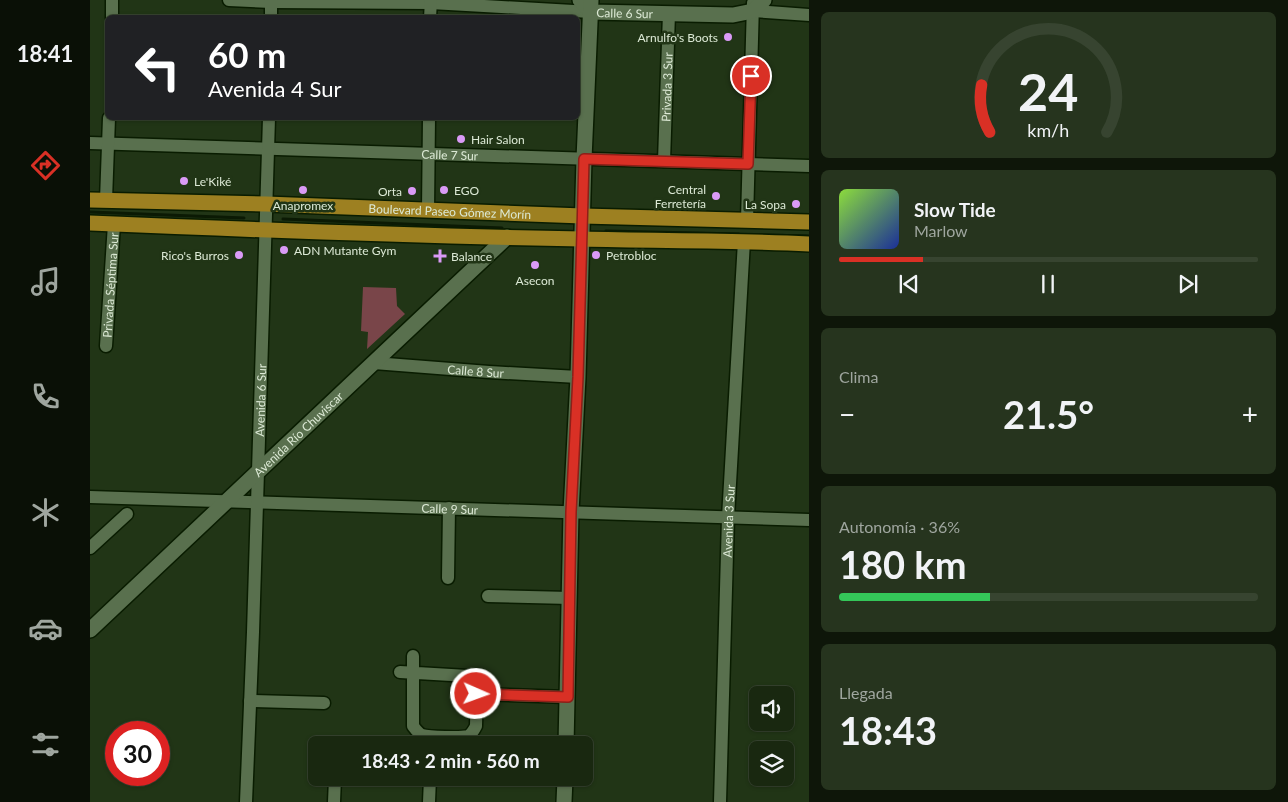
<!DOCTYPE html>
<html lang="es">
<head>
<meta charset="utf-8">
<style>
  body { margin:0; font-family:Lato,sans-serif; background:#26341e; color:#f1f3f6; height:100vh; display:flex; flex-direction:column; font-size:19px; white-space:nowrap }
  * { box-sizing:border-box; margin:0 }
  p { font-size:16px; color:#9fa69f }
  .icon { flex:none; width:28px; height:28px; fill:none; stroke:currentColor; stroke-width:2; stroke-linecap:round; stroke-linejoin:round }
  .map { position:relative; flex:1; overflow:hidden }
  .details { display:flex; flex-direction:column; gap:12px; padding:12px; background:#0e1609; width:479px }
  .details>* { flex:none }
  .top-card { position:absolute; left:15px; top:15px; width:475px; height:105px; border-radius:8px; box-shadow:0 1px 4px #0004,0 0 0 1px #374430; background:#202124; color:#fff; overflow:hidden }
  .fabs { position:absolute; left:659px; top:686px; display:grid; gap:10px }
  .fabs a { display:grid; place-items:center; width:45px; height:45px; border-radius:8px; background:#192810; box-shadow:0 1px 4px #0004,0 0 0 1px #374430; font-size:25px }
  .speed { position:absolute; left:15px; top:721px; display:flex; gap:10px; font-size:25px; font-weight:700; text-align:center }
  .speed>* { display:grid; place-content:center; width:65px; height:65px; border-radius:50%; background:#192810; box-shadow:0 1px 4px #0004,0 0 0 1px #374430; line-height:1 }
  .speed .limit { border:8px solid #d22; background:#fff; color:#111 }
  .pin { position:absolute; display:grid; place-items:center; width:42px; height:42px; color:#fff; margin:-21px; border:2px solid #fff; border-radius:50%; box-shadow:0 1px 5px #0007 }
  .me { position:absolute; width:55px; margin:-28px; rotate:92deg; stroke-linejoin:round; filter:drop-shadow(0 0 4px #0008) }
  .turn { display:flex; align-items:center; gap:18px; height:105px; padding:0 20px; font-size:22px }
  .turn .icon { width:65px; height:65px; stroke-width:2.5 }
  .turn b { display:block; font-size:35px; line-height:42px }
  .big { font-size:38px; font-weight:700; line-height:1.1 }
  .details .card { flex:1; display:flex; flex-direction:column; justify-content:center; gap:8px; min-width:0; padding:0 18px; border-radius:8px; background:#26341e }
  .details .dial { align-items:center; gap:0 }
  .dial svg { height:130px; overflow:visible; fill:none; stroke:#374430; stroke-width:7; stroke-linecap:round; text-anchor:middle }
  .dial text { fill:#f1f3f6; stroke:none }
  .song { display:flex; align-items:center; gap:15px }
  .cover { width:60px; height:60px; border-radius:8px; background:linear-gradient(135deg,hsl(90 70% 55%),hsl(230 70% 35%)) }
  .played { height:5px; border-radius:2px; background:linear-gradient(90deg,#d93025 20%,#374430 20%) }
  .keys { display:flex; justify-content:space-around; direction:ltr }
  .heat { display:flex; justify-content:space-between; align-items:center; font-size:28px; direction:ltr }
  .charge { height:8px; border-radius:4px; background:linear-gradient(90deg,#34c759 36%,#374430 0) }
  .trip { position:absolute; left:218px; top:736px; width:285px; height:50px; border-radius:8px; background:#192810; box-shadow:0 1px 4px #0004,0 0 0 1px #374430; font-weight:700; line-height:50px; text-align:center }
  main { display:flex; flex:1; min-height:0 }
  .tabs { display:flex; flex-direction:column; width:90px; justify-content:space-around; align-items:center; background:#0a1006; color:#9fa69f }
  .tabs .icon { width:35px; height:35px }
  .tabs .on { color:#d93025 }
  .tabs b { font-size:22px; color:#f1f3f6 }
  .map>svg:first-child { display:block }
</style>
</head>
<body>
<main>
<nav class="tabs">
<b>18:41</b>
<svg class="icon on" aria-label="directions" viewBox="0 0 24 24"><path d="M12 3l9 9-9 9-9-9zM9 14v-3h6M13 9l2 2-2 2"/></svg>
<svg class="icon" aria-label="music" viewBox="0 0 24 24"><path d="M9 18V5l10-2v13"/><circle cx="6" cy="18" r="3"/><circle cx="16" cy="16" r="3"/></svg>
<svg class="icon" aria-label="phone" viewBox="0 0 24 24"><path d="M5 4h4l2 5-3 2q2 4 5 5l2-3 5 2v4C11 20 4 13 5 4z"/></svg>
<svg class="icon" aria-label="climate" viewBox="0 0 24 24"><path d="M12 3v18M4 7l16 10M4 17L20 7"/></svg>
<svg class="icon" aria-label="car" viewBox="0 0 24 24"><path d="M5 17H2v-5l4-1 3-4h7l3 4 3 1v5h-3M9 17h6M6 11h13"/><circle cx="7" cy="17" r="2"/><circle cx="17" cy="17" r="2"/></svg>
<svg class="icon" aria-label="filters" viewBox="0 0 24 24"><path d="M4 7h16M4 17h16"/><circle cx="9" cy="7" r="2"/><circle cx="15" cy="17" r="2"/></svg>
</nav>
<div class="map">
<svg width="720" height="802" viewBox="0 0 720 802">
  <rect width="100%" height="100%" fill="#213516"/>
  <path fill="#794549" d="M273 287 306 288 307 306 315 314 277 349 278 332 271 331Z"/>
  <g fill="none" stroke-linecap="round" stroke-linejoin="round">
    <g stroke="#0b1a04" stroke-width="3">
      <path d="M0 212 154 218"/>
      <path d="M193 219 412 228"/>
      <path d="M516 231 649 234"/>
      <path d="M670 235 720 236"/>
    </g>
    <defs>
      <g id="minor">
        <path d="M139 0 181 2 341 3 501 12"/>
        <path d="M663 11 720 15"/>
        <path d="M22 18V0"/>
        <path d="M181 18V0"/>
        <path d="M340 18 341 0"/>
        <path id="s1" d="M0 143 720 166"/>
        <path id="s2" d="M574 161 579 13"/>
        <path d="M16 200 19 118"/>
        <path d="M338 210 339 118"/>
        <path d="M657 220 663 3"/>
        <path id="s3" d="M16 346 24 224"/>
        <path id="s4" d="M284 363 399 372 488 377"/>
        <path id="s5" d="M0 497 720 520"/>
        <path d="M0 548 37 514"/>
        <path d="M358 578 359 508"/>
        <path d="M398 596 480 598"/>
        <path d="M310 672 378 676 384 678 387 683 386 726C384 730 382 734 378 736 372 738 338 737 332 735 328 733 326 730 323 726V656"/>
        <path d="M386 694 478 697"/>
        <path d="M160 701 234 703"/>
        <path id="s6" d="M156 802 163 632 179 118"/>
        <path d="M244 802 245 778"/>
        <path d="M339 802 340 778"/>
        <path id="s7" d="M630 802 638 518 654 241"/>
      </g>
      <g id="tertiary">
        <path id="s8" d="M490 0 501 12 643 15 663 11 674 0"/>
        <path id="s9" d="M0 630 417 237"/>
        <path d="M476 745 481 512 488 377 494 159 501 0"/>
        <path d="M474 802 475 778"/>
      </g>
      <g id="primary">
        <path id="s10" d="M0 200 176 204 493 216 720 222"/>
        <path d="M0 223C164 230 328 236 492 239 568 241 644 240 720 244"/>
      </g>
    </defs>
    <use href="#minor" stroke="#091c00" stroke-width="15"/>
    <use href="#tertiary" stroke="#091c00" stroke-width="18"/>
    <use href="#primary" stroke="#091c00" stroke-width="18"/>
    <use href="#minor" stroke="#59704e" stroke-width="12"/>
    <use href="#tertiary" stroke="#59704e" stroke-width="15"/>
    <use href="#primary" stroke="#9d8021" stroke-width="15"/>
  </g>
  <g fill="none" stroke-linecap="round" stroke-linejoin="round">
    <defs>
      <path id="route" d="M386 694 478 697 481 512 488 377 494 159 658 164 661 76"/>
    </defs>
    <use href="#route" stroke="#8d1f18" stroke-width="12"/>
    <use href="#route" stroke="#d93025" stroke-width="9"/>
  </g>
  <g fill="#da9af6" stroke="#213516" stroke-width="2">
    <circle cx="638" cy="37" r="5"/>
    <circle cx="371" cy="139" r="5"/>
    <circle cx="94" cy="181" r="5"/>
    <circle cx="213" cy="190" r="5"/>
    <circle cx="354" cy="190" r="5"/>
    <circle cx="322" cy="191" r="5"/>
    <circle cx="626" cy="196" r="5"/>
    <circle cx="706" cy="204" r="5"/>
    <circle cx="194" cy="250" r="5"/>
    <circle cx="149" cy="255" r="5"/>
    <circle cx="506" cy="255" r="5"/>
    <path d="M347.5 248.5h5v5h5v5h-5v5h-5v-5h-5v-5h5z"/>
    <circle cx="445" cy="265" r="5"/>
  </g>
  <g text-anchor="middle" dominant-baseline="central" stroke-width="5" stroke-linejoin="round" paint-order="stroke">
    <g font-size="12" fill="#dce9d5" stroke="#213516">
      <text stroke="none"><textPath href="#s8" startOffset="50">Calle 6 Sur</textPath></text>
      <text stroke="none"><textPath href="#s2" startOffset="74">Privada 3 Sur</textPath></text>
      <text stroke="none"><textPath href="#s1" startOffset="360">Calle 7 Sur</textPath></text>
      <text stroke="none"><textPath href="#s10" startOffset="360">Boulevard Paseo Gómez Morín</textPath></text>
      <text stroke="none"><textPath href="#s3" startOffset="61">Privada Séptima Sur</textPath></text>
      <text stroke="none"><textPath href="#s4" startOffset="102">Calle 8 Sur</textPath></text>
      <text stroke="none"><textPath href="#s6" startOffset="402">Avenida 6 Sur</textPath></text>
      <text stroke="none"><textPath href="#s9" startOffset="286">Avenida Río Chuviscar</textPath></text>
      <text stroke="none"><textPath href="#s5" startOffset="360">Calle 9 Sur</textPath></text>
      <text stroke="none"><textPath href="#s7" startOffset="281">Avenida 3 Sur</textPath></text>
    </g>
    <g font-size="12" fill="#dce9d5" stroke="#213516" text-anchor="start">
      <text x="628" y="37" text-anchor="end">Arnulfo's Boots</text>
      <text x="381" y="139">Hair Salon</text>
      <text x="104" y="181">Le'Kiké</text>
      <text x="616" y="189" text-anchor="end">Central<tspan x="616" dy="14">Ferretería</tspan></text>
      <text x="364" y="190">EGO</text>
      <text x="312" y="191" text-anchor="end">Orta</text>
      <text x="696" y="204" text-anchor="end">La Sopa</text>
      <text x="213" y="205" text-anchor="middle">Anapromex</text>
      <text x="204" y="250">ADN Mutante Gym</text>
      <text x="139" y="255" text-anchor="end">Rico's Burros</text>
      <text x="516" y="255">Petrobloc</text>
      <text x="361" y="256">Balance</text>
      <text x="445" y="280" text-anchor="middle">Asecon</text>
    </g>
  </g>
</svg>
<div class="fabs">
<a><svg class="icon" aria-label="sound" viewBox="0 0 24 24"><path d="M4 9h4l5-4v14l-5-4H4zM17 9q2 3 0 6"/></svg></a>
<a><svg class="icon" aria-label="layers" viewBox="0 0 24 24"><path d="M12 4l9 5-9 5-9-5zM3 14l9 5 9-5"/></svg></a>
</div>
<div class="speed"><div class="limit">30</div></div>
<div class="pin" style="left:661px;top:76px;background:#d93025"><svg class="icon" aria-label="arrive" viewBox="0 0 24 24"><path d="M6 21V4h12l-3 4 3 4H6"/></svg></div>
<svg class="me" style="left:386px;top:694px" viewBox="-20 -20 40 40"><circle r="17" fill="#d93025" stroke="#fff" stroke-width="3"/><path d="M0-11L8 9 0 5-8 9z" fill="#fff"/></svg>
<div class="trip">18:43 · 2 min · 560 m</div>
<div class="top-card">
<div class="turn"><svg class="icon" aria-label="left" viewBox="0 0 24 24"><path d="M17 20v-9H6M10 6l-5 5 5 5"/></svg><div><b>60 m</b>Avenida 4 Sur</div></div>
</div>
</div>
<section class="details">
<div class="card dial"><svg viewBox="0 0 100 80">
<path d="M14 69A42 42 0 1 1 86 69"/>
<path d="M14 69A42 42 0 0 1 9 40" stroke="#d93025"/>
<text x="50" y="56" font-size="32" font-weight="700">24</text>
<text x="50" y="72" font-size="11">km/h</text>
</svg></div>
<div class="card">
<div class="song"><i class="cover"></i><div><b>Slow Tide</b><p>Marlow</p></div></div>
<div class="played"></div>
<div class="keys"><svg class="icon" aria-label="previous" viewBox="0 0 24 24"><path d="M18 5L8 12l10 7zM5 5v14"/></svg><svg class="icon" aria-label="pause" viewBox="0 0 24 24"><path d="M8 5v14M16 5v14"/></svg><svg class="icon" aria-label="next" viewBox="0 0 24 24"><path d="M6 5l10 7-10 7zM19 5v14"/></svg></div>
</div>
<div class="card"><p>Clima</p>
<div class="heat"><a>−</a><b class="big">21.5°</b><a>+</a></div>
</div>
<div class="card"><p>Autonomía · 36%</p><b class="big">180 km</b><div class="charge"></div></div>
<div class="card"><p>Llegada</p><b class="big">18:43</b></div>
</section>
</main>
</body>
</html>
